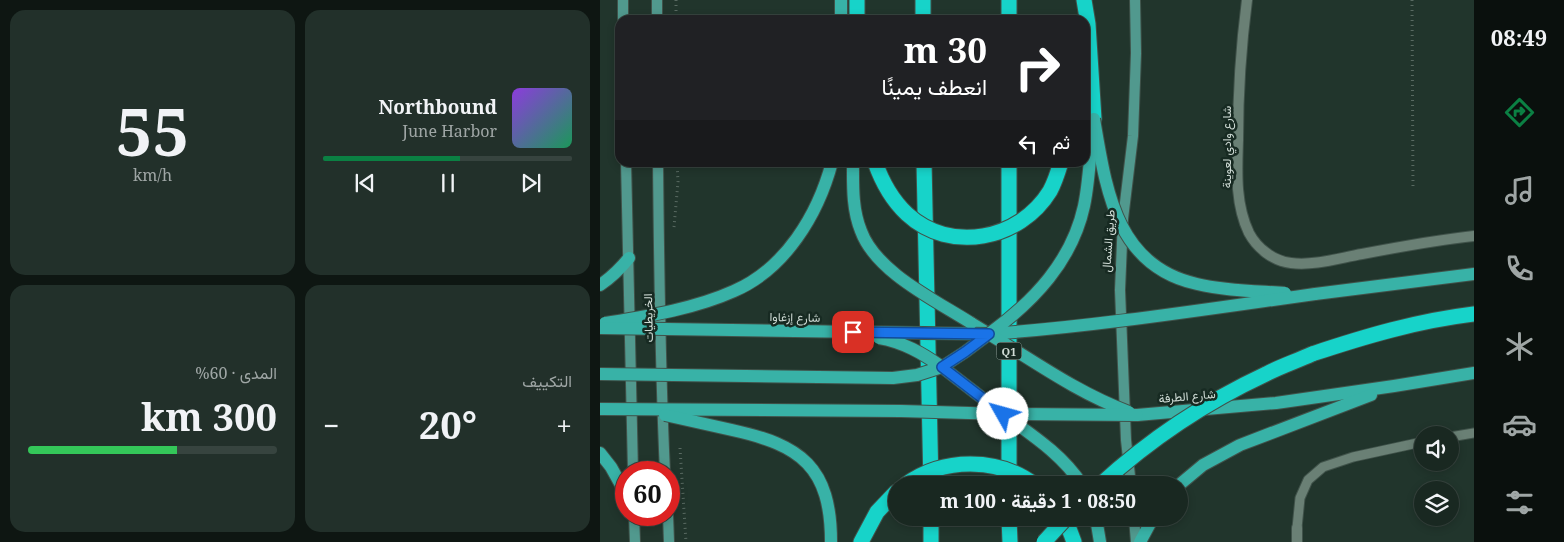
<!DOCTYPE html>
<html lang="ar">
<head>
<meta charset="utf-8">
<style>
  body { margin:0; font-family:"Noto Serif",Vazirmatn,serif; background:#22302a; color:#f1f3f6; direction:rtl; height:100vh; display:flex; flex-direction:column; font-size:19px; white-space:nowrap }
  * { box-sizing:border-box; margin:0 }
  p { font-size:16px; color:#9fa6a5 }
  .icon { flex:none; width:28px; height:28px; fill:none; stroke:currentColor; stroke-width:2; stroke-linecap:round; stroke-linejoin:round }
  .map { position:relative; flex:1; overflow:hidden; direction:ltr }
  .side { display:flex; flex-direction:column; gap:10px; padding:10px; background:#0e1612; width:600px }
  .side>* { flex:none }
  .top-card { position:absolute; left:15px; top:15px; width:475px; height:152px; border-radius:15px; box-shadow:0 2px 8px #0003,0 0 0 1px #37443f; direction:rtl; background:#202124; color:#fff; overflow:hidden }
  .tools { position:absolute; left:814px; top:426px; display:grid; gap:10px }
  .tools a { display:grid; place-items:center; width:45px; height:45px; border-radius:50%; background:#192821; box-shadow:0 2px 8px #0003,0 0 0 1px #37443f; font-size:25px }
  .speed { position:absolute; left:15px; top:461px; display:flex; gap:10px; font-size:25px; font-weight:700; text-align:center }
  .speed>* { display:grid; place-content:center; width:65px; height:65px; border-radius:50%; background:#192821; box-shadow:0 2px 8px #0003,0 0 0 1px #37443f; line-height:1 }
  .speed .limit { border:8px solid #d22; background:#fff; color:#111 }
  .pin { position:absolute; display:grid; place-items:center; width:42px; height:42px; color:#fff; margin:-21px; border-radius:10px; box-shadow:0 2px 8px #0006 }
  .me { position:absolute; width:55px; margin:-28px; rotate:308deg; stroke-linejoin:round; filter:drop-shadow(0 0 4px #0008) }
  .turn { display:flex; align-items:center; gap:18px; height:105px; padding:0 20px; font-size:22px }
  .turn .icon { width:65px; height:65px; stroke-width:2.5 }
  .turn b { display:block; font-size:35px; line-height:42px }
  .then { display:flex; align-items:center; height:48px; padding:0 20px; background:#0003; gap:10px; font-size:19px }
  .big { font-size:38px; font-weight:700; line-height:1.1 }
  .side .widget { flex:1; display:flex; flex-direction:column; justify-content:center; gap:8px; min-width:0; padding:0 18px; border-radius:15px; background:#22302a }
  .side .dial { align-items:center; gap:0 }
  .dial b { font-size:65px; line-height:1 }
  .song { display:flex; align-items:center; gap:15px }
  .cover { width:60px; height:60px; border-radius:8px; background:linear-gradient(135deg,hsl(270 70% 55%),hsl(150 70% 35%)) }
  .played { height:5px; border-radius:2px; background:linear-gradient(90deg,#0b8043 55%,#37443f 55%) }
  .keys { display:flex; justify-content:space-around; direction:ltr }
  .heat { display:flex; justify-content:space-between; align-items:center; font-size:28px; direction:ltr }
  .charge { height:8px; border-radius:4px; background:linear-gradient(90deg,#34c759 60%,#37443f 0) }
  .side .tiles { flex:1; display:grid; gap:10px; grid-template-columns:repeat(2,1fr) }
  .trip { position:absolute; left:288px; top:476px; width:300px; height:50px; border-radius:25px; background:#192821; box-shadow:0 2px 8px #0003,0 0 0 1px #37443f; font-weight:700; line-height:50px; text-align:center; direction:rtl }
  main { display:flex; flex:1; min-height:0 }
  .tab-bar { display:flex; flex-direction:column; width:90px; justify-content:space-around; align-items:center; background:#0a100d; color:#9fa6a5 }
  .tab-bar .icon { width:35px; height:35px }
  .tab-bar .on { color:#0b8043 }
  .tab-bar b { font-size:22px; color:#f1f3f6 }
  .map>svg:first-child { display:block }
</style>
</head>
<body>
<main>
<nav class="tab-bar">
<b>08:49</b>
<svg class="icon on" aria-label="directions" viewBox="0 0 24 24"><path d="M12 3l9 9-9 9-9-9zM9 14v-3h6M13 9l2 2-2 2"/></svg>
<svg class="icon" aria-label="music" viewBox="0 0 24 24"><path d="M9 18V5l10-2v13"/><circle cx="6" cy="18" r="3"/><circle cx="16" cy="16" r="3"/></svg>
<svg class="icon" aria-label="phone" viewBox="0 0 24 24"><path d="M5 4h4l2 5-3 2q2 4 5 5l2-3 5 2v4C11 20 4 13 5 4z"/></svg>
<svg class="icon" aria-label="climate" viewBox="0 0 24 24"><path d="M12 3v18M4 7l16 10M4 17L20 7"/></svg>
<svg class="icon" aria-label="car" viewBox="0 0 24 24"><path d="M5 17H2v-5l4-1 3-4h7l3 4 3 1v5h-3M9 17h6M6 11h13"/><circle cx="7" cy="17" r="2"/><circle cx="17" cy="17" r="2"/></svg>
<svg class="icon" aria-label="filters" viewBox="0 0 24 24"><path d="M4 7h16M4 17h16"/><circle cx="9" cy="7" r="2"/><circle cx="15" cy="17" r="2"/></svg>
</nav>
<div class="map">
<svg width="874" height="542" viewBox="0 0 874 542">
  <rect width="100%" height="100%" fill="#21352c"/>
  <g fill="none" stroke-linecap="round" stroke-linejoin="round">
    <defs>
      <g id="service">
        <path d="M850 437 874 433"/>
        <path d="M697 528 700 498 708 480 723 467 753 457 822 442"/>
      </g>
      <g id="minor">
        <path d="M647 0C641 46 638 93 638 140 637 171 635 204 649 233 657 248 673 261 691 263 714 266 739 258 762 254 799 247 836 240 874 236"/>
        <path d="M697 528V542"/>
      </g>
      <g id="secondary">
        <path d="M23 0V20"/>
        <path d="M57 0V20"/>
        <path d="M26 162 33 472"/>
        <path d="M58 162C59 266 60 369 65 472"/>
        <path d="M531 485 526 440 520 290 523 219 533 136 536 53 535 0"/>
        <path d="M34 515 35 542"/>
        <path d="M68 515 69 542"/>
        <path d="M534 518 536 542"/>
      </g>
      <g id="primary">
        <path d="M241 20V0"/>
        <path d="M0 285C12 277 20 269 29 258"/>
        <path d="M715 294 874 274"/>
        <path d="M371 323 389 334 365 352 342 367 403 414"/>
        <path d="M537 415 676 403 794 386 874 373"/>
        <path d="M0 453 11 467 26 494"/>
        <path d="M579 485 603 465 640 445 771 395"/>
        <path d="M496 518 500 542"/>
        <path d="M540 542 553 518"/>
      </g>
      <g id="motorway">
        <path d="M323 0V20"/>
        <path d="M409 0V20"/>
        <path d="M484 0 488 24 494 119"/>
        <path d="M257 20V0"/>
        <path d="M324 162 331 485"/>
        <path d="M712 354C766 336 817 321 874 314"/>
        <path d="M409 485V162"/>
        <path d="M331 518V542"/>
        <path d="M409 518 410 542"/>
        <path d="M465 518 474 542"/>
        <path d="M261 542 277 512 296 492"/>
      </g>
    </defs>
    <use href="#service" stroke="#40524a" stroke-width="11"/>
    <use href="#minor" stroke="#40524a" stroke-width="12"/>
    <use href="#secondary" stroke="#40524a" stroke-width="12"/>
    <use href="#primary" stroke="#40524a" stroke-width="14"/>
    <use href="#motorway" stroke="#40524a" stroke-width="17"/>
    <g stroke="#596a62" stroke-width="3" stroke-dasharray="1 4" stroke-linecap="butt">
      <path d="M76 0V20"/>
      <path d="M812 0 813 190"/>
      <path d="M74 227 78 182 77 162"/>
      <path d="M80 448 86 542"/>
    </g>
    <use href="#service" stroke="#6a8075" stroke-width="9"/>
    <use href="#minor" stroke="#6a8075" stroke-width="10"/>
    <use href="#secondary" stroke="#51998e" stroke-width="10"/>
    <use href="#primary" stroke="#38b2a7" stroke-width="12"/>
    <use href="#motorway" stroke="#17d3c9" stroke-width="15"/>
    <defs>
      <g id="primary-bridge">
        <path d="M494 119C506 188 515 266 597 284 626 291 656 291 685 293"/>
        <path d="M253 162C253 185 252 209 261 231 276 272 335 300 371 323"/>
        <path d="M5 323C48 316 94 309 134 291 185 269 218 215 232 162"/>
        <path d="M0 328 389 334C499 326 607 309 715 294"/>
        <path d="M390 333C434 301 472 261 484 206 489 182 490 158 492 133"/>
        <path d="M389 334C435 362 478 393 529 412"/>
        <path d="M279 338C303 342 322 353 342 367"/>
        <path d="M0 374 293 378 317 375 342 367"/>
        <path d="M0 409 301 411 403 414 537 415"/>
        <path d="M403 414C432 435 463 455 482 485"/>
        <path d="M65 415C87 420 110 425 132 430 201 445 231 467 231 542"/>
      </g>
      <g id="motorway-bridge">
        <path d="M275 162C282 182 292 200 307 214 350 254 420 240 450 191 455 182 458 172 461 162"/>
        <path d="M305 485C343 457 398 457 435 485"/>
        <path d="M500 485C549 440 606 402 666 374 681 366 697 361 712 354"/>
        <path d="M444 542 466 518"/>
      </g>
    </defs>
    <use href="#primary-bridge" stroke="#40524a" stroke-width="14" stroke-linecap="butt"/>
    <use href="#motorway-bridge" stroke="#40524a" stroke-width="17" stroke-linecap="butt"/>
    <use href="#primary-bridge" stroke="#38b2a7" stroke-width="12"/>
    <use href="#motorway-bridge" stroke="#17d3c9" stroke-width="15"/>
  </g>
  <g fill="none" stroke-linecap="round" stroke-linejoin="round">
    <defs>
      <path id="route" d="M253 332 389 334 365 352 342 367 403 414"/>
    </defs>
    <use href="#route" stroke="#114b97" stroke-width="12"/>
    <use href="#route" stroke="#1a73e8" stroke-width="9"/>
  </g>
  <g text-anchor="middle" dominant-baseline="central" stroke-width="5" stroke-linejoin="round" paint-order="stroke">
    <rect fill="#172a22" stroke="#98a7a0" stroke-width="1" x="396.5" y="342.5" width="25" height="17" rx="4"/>
    <g font-size="11" font-weight="bold" fill="#d0dcd6">
      <text x="409" y="351">Q1</text>
    </g>
    <g font-size="12" fill="#d0dcd6" stroke="#172a22">
      <text transform="translate(626 147) rotate(-90)">شارع وادي لعوينة</text>
      <text transform="translate(508 241) rotate(-86)">طريق الشمال</text>
      <text transform="translate(195 317) rotate(1)">شارع إزغاوا</text>
      <text transform="translate(48 318) rotate(-91)">الخريطيات</text>
      <text transform="translate(587 396) rotate(-5)">شارع الطرفة</text>
    </g>
  </g>
</svg>
<div class="tools">
<a><svg class="icon" aria-label="sound" viewBox="0 0 24 24"><path d="M4 9h4l5-4v14l-5-4H4zM17 9q2 3 0 6"/></svg></a>
<a><svg class="icon" aria-label="layers" viewBox="0 0 24 24"><path d="M12 4l9 5-9 5-9-5zM3 14l9 5 9-5"/></svg></a>
</div>
<div class="speed"><div class="limit">60</div></div>
<div class="pin" style="left:253px;top:332px;background:#d93025"><svg class="icon" aria-label="arrive" viewBox="0 0 24 24"><path d="M6 21V4h12l-3 4 3 4H6"/></svg></div>
<svg class="me" style="left:403px;top:414px" viewBox="-20 -20 40 40"><circle r="19" fill="#fff"/><path d="M0-13L10 11 0 6-10 11z" fill="#1a73e8"/></svg>
<div class="trip">08:50 · 1 دقيقة · 100 m</div>
<div class="top-card">
<div class="turn"><svg class="icon" aria-label="right" viewBox="0 0 24 24"><path d="M7 20v-9h11M14 6l5 5-5 5"/></svg><div><b>30 m</b>انعطف يمينًا</div></div>
<div class="then">ثم<svg class="icon" aria-label="left" viewBox="0 0 24 24"><path d="M17 20v-9H6M10 6l-5 5 5 5"/></svg></div>
</div>
</div>
<section class="side">
<div class="tiles">
<div class="widget">
<div class="song"><i class="cover"></i><div><b>Northbound</b><p>June Harbor</p></div></div>
<div class="played"></div>
<div class="keys"><svg class="icon" aria-label="previous" viewBox="0 0 24 24"><path d="M18 5L8 12l10 7zM5 5v14"/></svg><svg class="icon" aria-label="pause" viewBox="0 0 24 24"><path d="M8 5v14M16 5v14"/></svg><svg class="icon" aria-label="next" viewBox="0 0 24 24"><path d="M6 5l10 7-10 7zM19 5v14"/></svg></div>
</div>
<div class="widget dial"><b>55</b><p>km/h</p></div>
<div class="widget"><p>التكييف</p>
<div class="heat"><a>−</a><b class="big">20°</b><a>+</a></div>
</div>
<div class="widget"><p>المدى · 60%</p><b class="big">300 km</b><div class="charge"></div></div>
</div>
</section>
</main>
</body>
</html>
